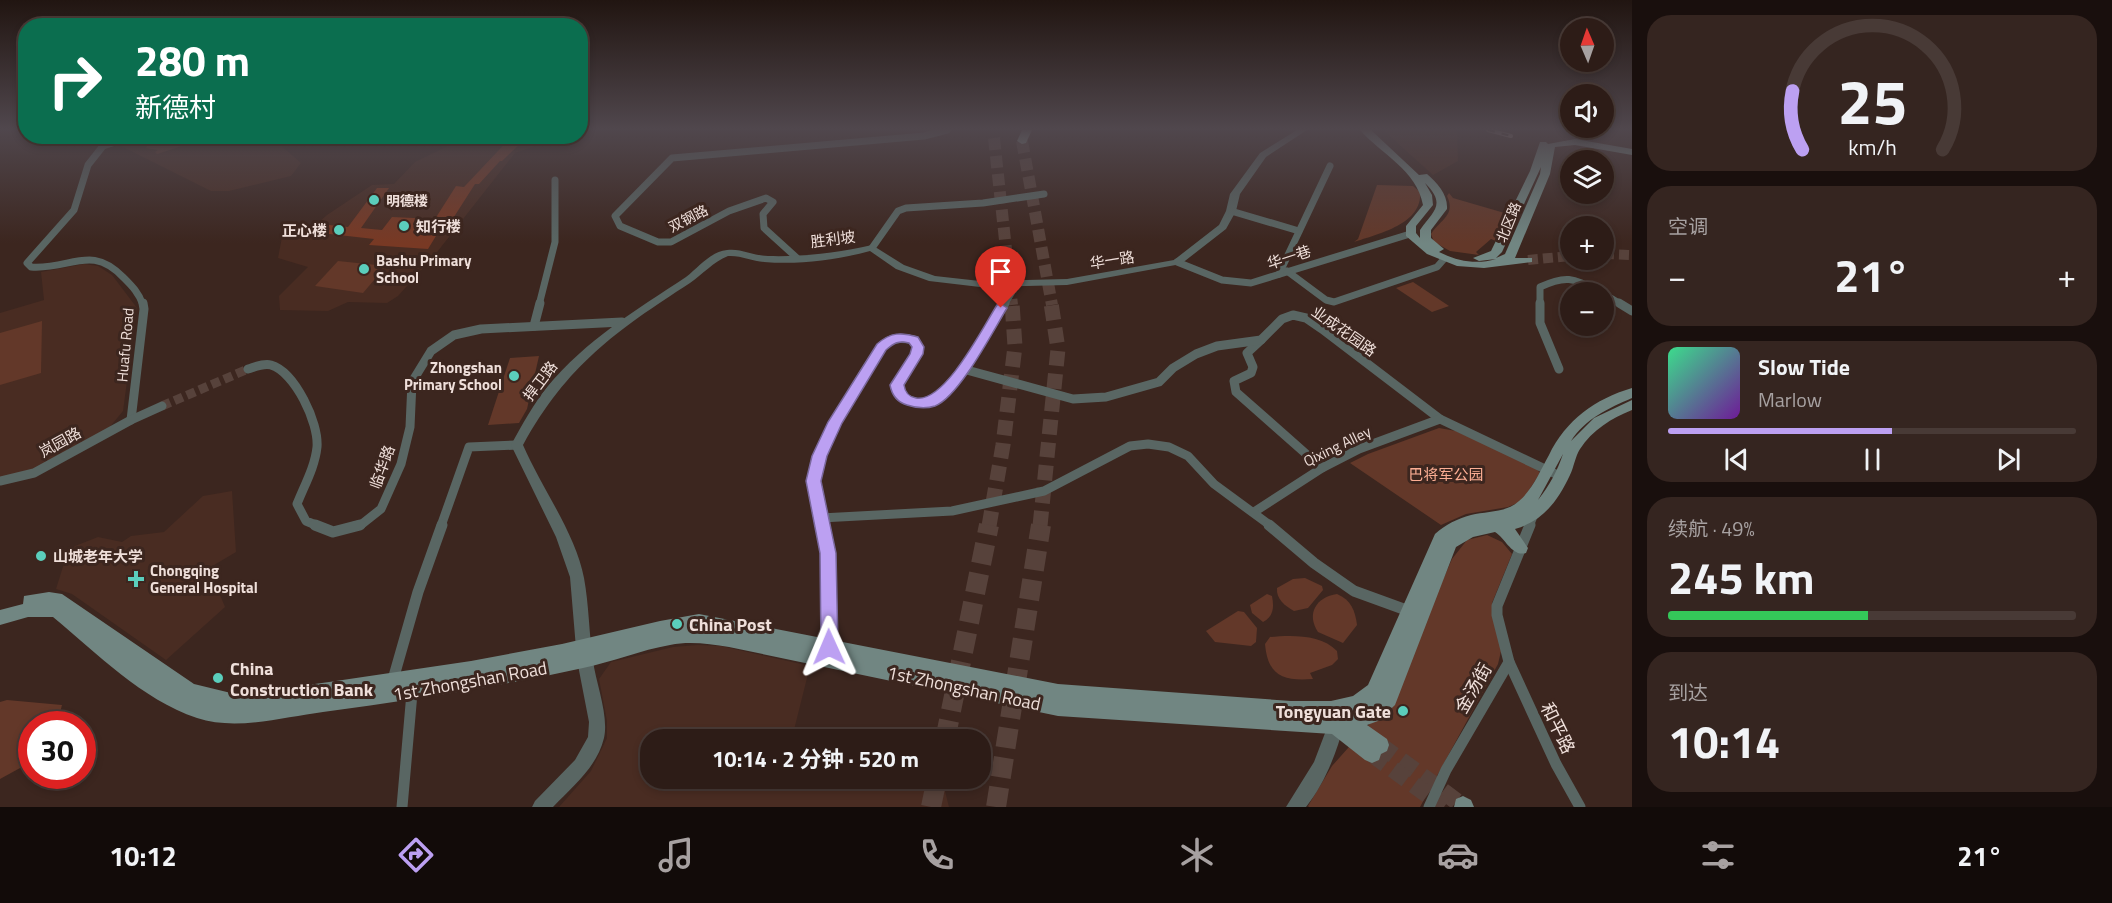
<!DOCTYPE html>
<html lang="zh">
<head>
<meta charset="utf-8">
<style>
  body { margin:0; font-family:"Titillium Web","Noto Sans SC",sans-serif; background:#352520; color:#f1f3f6; height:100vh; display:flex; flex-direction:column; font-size:22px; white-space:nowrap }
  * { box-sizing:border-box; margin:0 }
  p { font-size:20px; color:#a7a1a1 }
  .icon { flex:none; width:33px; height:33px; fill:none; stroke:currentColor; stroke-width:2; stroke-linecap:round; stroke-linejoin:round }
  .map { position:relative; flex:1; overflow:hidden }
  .panel { display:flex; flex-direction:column; gap:15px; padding:15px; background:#190f0d; width:480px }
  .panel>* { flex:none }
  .hud { position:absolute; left:18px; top:18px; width:570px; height:126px; border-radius:24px; box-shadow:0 3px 9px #0003,0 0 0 2px #483a36; background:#0b6e4f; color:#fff; overflow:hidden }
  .needle { width:39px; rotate:358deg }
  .buttons { position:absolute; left:1560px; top:18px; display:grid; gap:12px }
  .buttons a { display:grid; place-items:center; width:54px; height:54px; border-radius:50%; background:#2d1c17; box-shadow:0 3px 9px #0003,0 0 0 2px #483a36; font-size:30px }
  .speed { position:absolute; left:18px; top:711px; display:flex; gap:12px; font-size:30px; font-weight:700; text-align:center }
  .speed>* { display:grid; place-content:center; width:78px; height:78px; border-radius:50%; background:#2d1c17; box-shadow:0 3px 9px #0003,0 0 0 2px #483a36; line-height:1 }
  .speed .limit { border:9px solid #d22; background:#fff; color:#111 }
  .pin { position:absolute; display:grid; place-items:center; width:51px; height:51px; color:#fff; margin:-62px -26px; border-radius:50% 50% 50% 0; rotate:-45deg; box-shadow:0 0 6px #0007 }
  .pin .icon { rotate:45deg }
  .me { position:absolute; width:66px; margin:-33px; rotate:359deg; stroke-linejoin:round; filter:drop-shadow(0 0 4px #0008) }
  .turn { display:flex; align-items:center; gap:21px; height:126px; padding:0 18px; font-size:27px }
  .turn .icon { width:78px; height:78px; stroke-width:2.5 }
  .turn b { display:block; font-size:42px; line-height:51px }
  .big { font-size:45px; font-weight:700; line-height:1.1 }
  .panel .tile { flex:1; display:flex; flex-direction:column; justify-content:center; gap:9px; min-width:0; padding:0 21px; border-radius:24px; background:#352520 }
  .panel .dial { align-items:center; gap:0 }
  .dial svg { height:156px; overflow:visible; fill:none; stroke:#483a36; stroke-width:7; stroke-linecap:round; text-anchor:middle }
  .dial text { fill:#f1f3f6; stroke:none }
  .song { display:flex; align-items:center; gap:18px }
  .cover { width:72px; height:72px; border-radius:9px; background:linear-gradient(135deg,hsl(150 70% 55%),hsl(280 70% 35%)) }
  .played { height:6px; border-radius:3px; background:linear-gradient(90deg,#bca0f2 55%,#483a36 55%) }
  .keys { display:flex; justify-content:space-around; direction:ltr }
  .heat { display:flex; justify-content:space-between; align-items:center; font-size:33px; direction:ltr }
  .charge { height:9px; border-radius:4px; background:linear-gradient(90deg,#34c759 49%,#483a36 0) }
  .trip { position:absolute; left:640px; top:729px; width:351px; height:60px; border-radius:24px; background:#2d1c17; box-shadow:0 3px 9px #0003,0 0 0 2px #483a36; font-weight:700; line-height:60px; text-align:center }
  .dock { display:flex; height:96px; justify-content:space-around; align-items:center; background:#120b09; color:#a7a1a1 }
  .dock .icon { width:42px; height:42px }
  .dock .current { color:#bca0f2 }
  .dock b { font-size:27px; color:#f1f3f6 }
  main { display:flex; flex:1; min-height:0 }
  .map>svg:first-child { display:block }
</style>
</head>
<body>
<main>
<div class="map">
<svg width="1632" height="807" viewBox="0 0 1632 807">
  <rect width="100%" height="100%" fill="#3c261f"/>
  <g fill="#492c22">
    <path d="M1383 130H1457L1458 161 1433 175Z"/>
    <path d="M142 136 271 137 301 163 291 176 229 191H211L117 144Z"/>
    <path d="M466 137H561L515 153 434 256 398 296 387 303 348 302 328 311 280 310 279 296 308 267 278 258 282 237 289 232 307 233 327 215 372 185 394 184 415 162Z"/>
    <path d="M84 264 98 266 112 275 137 308 123 411 108 429 39 468 0 478V313L44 300 41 272Z"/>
    <path d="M232 491 236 552 209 568 225 607 166 660 72 594 56 589 66 557 75 546 98 537 122 542 131 536 164 532 203 496Z"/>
    <path d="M698 645 721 646 810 666 794 730 800 739 651 740V778L942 779 949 807H559L591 771 607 738V721L599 679 611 662 673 647Z"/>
  </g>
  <g fill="#633829">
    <path d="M160 137V136L210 137 157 154 155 152 158 150 146 148 149 141Z"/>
    <path d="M1377 185 1413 186 1420 192C1423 224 1378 234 1354 242L1358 239Z"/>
    <path d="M1449 193 1453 198 1508 214 1496 241 1491 239 1476 252 1479 255 1450 251 1434 242 1431 234C1441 219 1456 215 1447 196Z"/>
    <path d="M338 261 386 266 363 293 315 286Z"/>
    <path d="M1413 282 1449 306 1432 312 1396 288Z"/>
    <path d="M42 321 41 373 0 385V333Z"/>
    <path d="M539 356 527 409 519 423 488 425 510 358Z"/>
    <path d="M1439 428 1456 431 1535 467 1540 473 1522 501 1508 507 1466 514 1441 525 1350 463 1368 454Z"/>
    <path d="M1487 535 1502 542 1512 554 1492 603 1501 651 1498 664 1420 807H1309L1308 806 1332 766 1390 701 1452 559 1467 540Z"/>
    <path d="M1305 578 1322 586 1323 590 1308 608 1294 611C1285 606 1276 599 1277 588L1293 579Z"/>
    <path d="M1267 594 1272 596C1274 607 1274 616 1263 622L1252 613 1250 605Z"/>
    <path d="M1337 594C1351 600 1355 610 1357 625L1343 643 1318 632C1306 614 1316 597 1337 594Z"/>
    <path d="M1238 611 1244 612 1257 628 1256 642 1251 646 1215 642 1206 631Z"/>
    <path d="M1270 637C1291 635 1321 634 1337 651L1338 659 1332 665 1310 673 1313 679C1284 681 1268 677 1265 644Z"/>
    <path d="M7 700 62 705 57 724H32L31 762 0 779V702Z"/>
  </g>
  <path fill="#783924" d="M512 136H528L502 161H500L479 184H475L445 231H439L428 249 369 245 374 239 312 232 320 224 348 227 377 188H389L361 228 382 230 392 217 435 219 456 186 464 187Z"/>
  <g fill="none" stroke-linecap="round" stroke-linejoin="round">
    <path stroke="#57423b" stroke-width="9" stroke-dasharray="9 4.5" stroke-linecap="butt" d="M162 406 248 369"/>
    <g stroke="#57423b" stroke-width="10" stroke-dasharray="10 5" stroke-linecap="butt">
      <path d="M1604 254 1632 255"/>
      <path d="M1528 260 1570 256"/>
    </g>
    <g stroke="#57423b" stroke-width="17" stroke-dasharray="17 9" stroke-linecap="butt">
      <path d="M1380 745 1463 806"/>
      <path d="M1372 754 1444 807"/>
    </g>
    <g stroke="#57423b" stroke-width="12" stroke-dasharray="12 6" stroke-linecap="butt">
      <path d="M994 138 1012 305"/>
      <path d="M1022 141 1052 305"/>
    </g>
    <g stroke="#57423b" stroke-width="15" stroke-dasharray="15 8" stroke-linecap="butt">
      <path d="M989 526 1003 445 1015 346 1012 303"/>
      <path d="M1040 526 1058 349 1051 303"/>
    </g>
    <g stroke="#57423b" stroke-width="20" stroke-dasharray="20 10" stroke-linecap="butt">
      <path d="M945 740 989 525"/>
      <path d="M931 807 937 778"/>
      <path d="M996 807 1041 525"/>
    </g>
    <g stroke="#596663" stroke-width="7">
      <path d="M92 136 103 146"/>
      <path d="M103 146 88 165 74 210 27 263 31 267C71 270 91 243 124 278 132 286 139 293 143 305"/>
      <path d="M103 146 134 136"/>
      <path d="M1231 211 1299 231"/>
      <path d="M872 248 898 211 906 208 983 203 1044 194"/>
      <path d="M797 258 764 228 763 214 773 202 766 198 729 211 671 242H658L620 226 615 216 672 158 924 136 947 130"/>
      <path d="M1177 262 1222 280 1251 283 1410 234"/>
      <path d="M1287 271 1326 300 1334 302 1437 267 1444 259"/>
      <path d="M1279 274 1330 166"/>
      <path d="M1604 294 1622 305"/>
      <path d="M539 305 555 242V180"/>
      <path d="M1004 305 1016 285"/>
      <path d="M1540 305V287C1568 274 1574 279 1600 292"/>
    </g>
    <g stroke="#596663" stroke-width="9">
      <path d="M1540 303V323L1559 369"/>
      <path d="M1619 303 1632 311"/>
      <path d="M534 326 540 303"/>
      <path d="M1261 340 1247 353 1253 367 1251 373 1234 381 1236 392 1322 468"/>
      <path d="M248 369C255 367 263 363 271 365 295 372 319 423 317 447 315 467 304 486 297 504L306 521 318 526"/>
      <path d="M963 369 1073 399 1106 397 1159 382 1173 368 1196 354 1217 346 1261 340 1282 319 1293 315 1306 318 1322 329 1440 419 1562 477"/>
      <path d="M131 420 144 309 143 303"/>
      <path d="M0 481 34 473 131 420 162 406"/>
      <path d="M1254 512 1322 468 1359 449 1440 419"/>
      <path d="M821 518 952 511 1044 491 1130 446 1148 444 1169 447 1188 456 1214 484 1271 526"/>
      <path d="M354 526 362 524 381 509 401 464 410 427 412 382 431 351 454 335 481 329 622 322"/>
      <path d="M441 526 469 447 517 445"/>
      <path d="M822 526C819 512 813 495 813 481 814 457 869 355 887 343 896 337 904 338 914 340L918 347 917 353 897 385C899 393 903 398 912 401 917 403 924 404 930 402 954 395 992 326 1005 303"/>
      <path d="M1529 526 1534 514"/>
    </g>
    <g stroke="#596663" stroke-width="11">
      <path d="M315 525 333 532 360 525"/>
      <path d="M822 525 828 553 829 647"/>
      <path d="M1269 525 1314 563 1354 591 1409 611"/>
      <path d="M1509 662 1556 764 1580 807"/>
      <path d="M392 683 418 592 442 525"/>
      <path d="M402 807 412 693"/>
      <path d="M1429 807 1446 770 1509 662 1497 615V606L1530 525"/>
    </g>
    <g fill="#596663" fill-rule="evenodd">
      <path d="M1297 130H1307L1266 157 1240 194 1236 211 1226 229 1181 264 1067 285 980 287 929 281 896 269 870 251C836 260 799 265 764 262 752 261 740 255 728 256 713 262 703 274 690 283 616 331 567 365 523 445 541 487 576 534 584 578 589 605 589 634 593 661 596 683 609 716 604 738 597 767 573 786 553 807H532L535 801 575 760 588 737 589 722 577 660 570 577 556 537 511 445C522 425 533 405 547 387 586 340 636 310 686 277 699 267 710 252 727 250 741 248 754 256 768 256 803 257 838 253 872 245L904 265 935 276 980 281 1067 279 1174 260 1219 225 1226 211 1230 194 1260 153Z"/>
      <path d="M1336 717 1342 720 1344 725C1336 754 1325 783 1306 807H1286L1314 762 1330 720Z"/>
    </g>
    <g fill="#718682" fill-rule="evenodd">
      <path d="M1360 130H1371L1419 175 1427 174C1437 183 1448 194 1447 209L1431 230V238L1444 249 1439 252C1457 261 1476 265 1496 259L1479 261 1473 258 1491 251 1530 171 1540 142H1546L1548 144 1575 139 1632 149V155L1575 145 1555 147 1550 174 1515 258H1532V262L1484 268 1457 266 1427 254 1406 236V226L1423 205C1417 170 1381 154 1360 130ZM1541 167 1540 174 1505 254 1496 258 1502 252ZM1425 183C1447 205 1433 211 1420 230V238L1416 233V226L1433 205 1432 195Z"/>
      <path d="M1632 388V398C1609 408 1585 419 1571 441L1594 418 1632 400V410C1612 418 1592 430 1580 449 1575 457 1574 467 1570 475 1558 501 1543 521 1515 529L1528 548 1526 553C1512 557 1506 539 1495 532L1473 537 1456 547 1395 705 1378 721 1367 725 1387 739 1389 745 1387 751 1381 754 1379 760 1372 763 1365 760 1332 734 1058 716 729 647C709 644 690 641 670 645 641 650 612 662 583 668 497 687 411 700 323 712 284 717 236 731 197 718 141 699 98 654 53 617H28L0 625V610L23 604 24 596 49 592 62 594 194 684 231 693 257 692 329 682 471 661 562 644 660 621 699 614 1058 684 1291 701H1331L1353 696 1368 685 1435 534C1446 524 1457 519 1471 515 1487 511 1506 513 1519 501 1533 489 1540 471 1549 455 1566 420 1595 399 1632 388ZM1563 454C1557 472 1549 486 1538 500Z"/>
      <path d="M1463 796 1471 800 1474 807H1454L1456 799Z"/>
    </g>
    <path fill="#8caaa4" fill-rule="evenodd" d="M1022 130H1032L1026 143 1022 144 1017 141Z"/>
    <defs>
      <path id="rail" d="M1488 130 1511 136"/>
    </defs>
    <use href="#rail" stroke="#ac9994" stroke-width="4"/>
    <use href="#rail" stroke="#3c261f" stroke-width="2" stroke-dasharray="7" stroke-linecap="butt"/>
  </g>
  <linearGradient id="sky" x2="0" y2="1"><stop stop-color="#211511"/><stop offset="0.53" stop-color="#50474d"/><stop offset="1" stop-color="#50474d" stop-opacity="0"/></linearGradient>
  <rect width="1632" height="243" fill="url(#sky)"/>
  <path fill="#bca0f2" stroke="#7a689d" stroke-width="1.5" d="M1001 304 1007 308C993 331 959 397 935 406 926 409 916 408 907 405 897 402 892 396 890 385L910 354 912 347 909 343C899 340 894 343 886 350L842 423 827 456 821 481 836 553 838 647 835 653 829 655 823 653 821 647 820 553 806 481 812 456 828 422 877 344C891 332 901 332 918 337L924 347 923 354 904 385C905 392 909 397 916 398 945 403 983 327 997 305Z"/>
  <g fill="#5bcebc" stroke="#3c261f" stroke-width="2">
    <circle cx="374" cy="200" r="6"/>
    <circle cx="404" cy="226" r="6"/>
    <circle cx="339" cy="230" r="6"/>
    <circle cx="364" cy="269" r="6"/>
    <circle cx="514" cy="376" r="6"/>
    <circle cx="41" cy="556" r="6"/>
    <path d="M133 570h6v6h6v6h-6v6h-6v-6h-6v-6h6z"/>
    <circle cx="677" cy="624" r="6"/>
    <circle cx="218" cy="678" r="6"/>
    <circle cx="1403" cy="711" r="6"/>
  </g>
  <g text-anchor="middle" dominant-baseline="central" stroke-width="6" stroke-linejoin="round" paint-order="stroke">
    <g font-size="14" font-weight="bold" fill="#efdfda" stroke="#3c261f" text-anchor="start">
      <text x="386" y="200">明德楼</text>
    </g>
    <g font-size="14" fill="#efdfda" stroke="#3c261f">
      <text transform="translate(688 218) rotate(-27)">双钢路</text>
      <text transform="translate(1508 222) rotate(-68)">北区路</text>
    </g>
    <g font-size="15" font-weight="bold" fill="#efdfda" stroke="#3c261f" text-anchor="start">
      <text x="416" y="226">知行楼</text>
      <text x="327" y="230" text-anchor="end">正心楼</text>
      <text x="376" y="260">Bashu Primary<tspan x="376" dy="17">School</tspan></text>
      <text x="502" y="367" text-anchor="end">Zhongshan<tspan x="502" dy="17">Primary School</tspan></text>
      <text x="53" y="556">山城老年大学</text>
      <text x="150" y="570">Chongqing<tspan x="150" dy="17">General Hospital</tspan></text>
    </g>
    <g font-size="15" fill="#efdfda" stroke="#3c261f">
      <text transform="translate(833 239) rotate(-7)">胜利坡</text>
      <text transform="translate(1289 257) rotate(-18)">华一巷</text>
      <text transform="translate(1112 260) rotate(-9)">华一路</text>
      <text transform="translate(1344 331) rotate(35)">业成花园路</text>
      <text transform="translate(125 345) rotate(-85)">Huafu Road</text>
      <text transform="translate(540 381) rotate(-53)">捍卫路</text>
      <text transform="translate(60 442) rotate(-29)">岚园路</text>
      <text transform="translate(1337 446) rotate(-26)">Qixing Alley</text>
      <text transform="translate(382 467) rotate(-70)">临华路</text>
    </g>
    <g font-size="15" fill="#fcae94" stroke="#3c261f">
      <text x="1446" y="474">巴将军公园</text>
    </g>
    <g font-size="18" font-weight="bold" fill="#efdfda" stroke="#3c261f" text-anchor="start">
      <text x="689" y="624">China Post</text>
      <text x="230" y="668">China<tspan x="230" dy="21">Construction Bank</tspan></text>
      <text x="1391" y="711" text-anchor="end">Tongyuan Gate</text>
    </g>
    <g font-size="18" fill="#efdfda" stroke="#3c261f">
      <text transform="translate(470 681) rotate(-10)">1st Zhongshan Road</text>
      <text transform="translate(964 688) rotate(12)">1st Zhongshan Road</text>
      <text transform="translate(1473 688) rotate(-60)">金汤街</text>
      <text transform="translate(1558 728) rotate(64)">和平路</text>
    </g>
  </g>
</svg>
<div class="buttons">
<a><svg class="needle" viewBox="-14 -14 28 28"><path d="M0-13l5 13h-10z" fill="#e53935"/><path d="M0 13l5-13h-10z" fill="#a7a1a1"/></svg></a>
<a><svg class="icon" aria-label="sound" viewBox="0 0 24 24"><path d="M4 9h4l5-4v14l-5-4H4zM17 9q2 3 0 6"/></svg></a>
<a><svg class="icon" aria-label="layers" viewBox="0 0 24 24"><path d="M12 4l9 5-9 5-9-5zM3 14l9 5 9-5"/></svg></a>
<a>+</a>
<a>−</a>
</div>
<div class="speed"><div class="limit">30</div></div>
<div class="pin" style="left:1001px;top:308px;background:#d93025"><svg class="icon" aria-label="arrive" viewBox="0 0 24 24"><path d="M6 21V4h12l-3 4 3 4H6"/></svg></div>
<svg class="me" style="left:829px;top:647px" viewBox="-20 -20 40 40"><path d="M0-17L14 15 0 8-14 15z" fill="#bca0f2" stroke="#fff" stroke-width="4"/></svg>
<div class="trip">10:14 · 2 分钟 · 520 m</div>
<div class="hud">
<div class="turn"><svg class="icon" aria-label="right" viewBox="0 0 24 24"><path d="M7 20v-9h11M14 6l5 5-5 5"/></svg><div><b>280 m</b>新德村</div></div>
</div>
</div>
<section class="panel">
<div class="tile dial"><svg viewBox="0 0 100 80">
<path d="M14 69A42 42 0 1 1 86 69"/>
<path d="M14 69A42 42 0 0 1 9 39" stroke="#bca0f2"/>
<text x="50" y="56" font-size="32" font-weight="700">25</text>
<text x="50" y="72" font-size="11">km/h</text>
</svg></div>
<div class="tile"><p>空调</p>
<div class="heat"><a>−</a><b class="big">21°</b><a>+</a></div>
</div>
<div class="tile">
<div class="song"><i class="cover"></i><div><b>Slow Tide</b><p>Marlow</p></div></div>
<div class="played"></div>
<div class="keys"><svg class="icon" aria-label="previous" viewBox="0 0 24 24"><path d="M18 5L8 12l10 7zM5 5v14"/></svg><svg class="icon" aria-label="pause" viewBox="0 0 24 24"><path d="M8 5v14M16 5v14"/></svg><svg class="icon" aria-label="next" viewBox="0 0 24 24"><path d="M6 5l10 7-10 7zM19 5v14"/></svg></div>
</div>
<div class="tile"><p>续航 · 49%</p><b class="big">245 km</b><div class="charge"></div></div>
<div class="tile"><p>到达</p><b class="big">10:14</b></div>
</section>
</main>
<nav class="dock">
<b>10:12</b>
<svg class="icon current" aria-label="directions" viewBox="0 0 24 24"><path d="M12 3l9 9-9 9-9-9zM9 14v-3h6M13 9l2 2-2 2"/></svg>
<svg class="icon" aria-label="music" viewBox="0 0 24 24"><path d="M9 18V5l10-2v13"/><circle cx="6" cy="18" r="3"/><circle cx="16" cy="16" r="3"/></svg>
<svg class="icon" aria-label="phone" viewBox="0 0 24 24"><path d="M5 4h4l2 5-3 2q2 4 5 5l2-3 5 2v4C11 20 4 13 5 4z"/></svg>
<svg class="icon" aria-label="climate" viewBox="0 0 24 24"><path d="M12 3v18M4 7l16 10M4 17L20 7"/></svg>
<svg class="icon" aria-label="car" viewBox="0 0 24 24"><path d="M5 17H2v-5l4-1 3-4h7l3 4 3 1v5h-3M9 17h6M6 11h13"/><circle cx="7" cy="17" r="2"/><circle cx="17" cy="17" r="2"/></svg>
<svg class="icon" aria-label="filters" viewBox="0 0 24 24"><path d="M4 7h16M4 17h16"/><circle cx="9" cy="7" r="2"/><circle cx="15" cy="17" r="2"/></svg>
<b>21°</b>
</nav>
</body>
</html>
